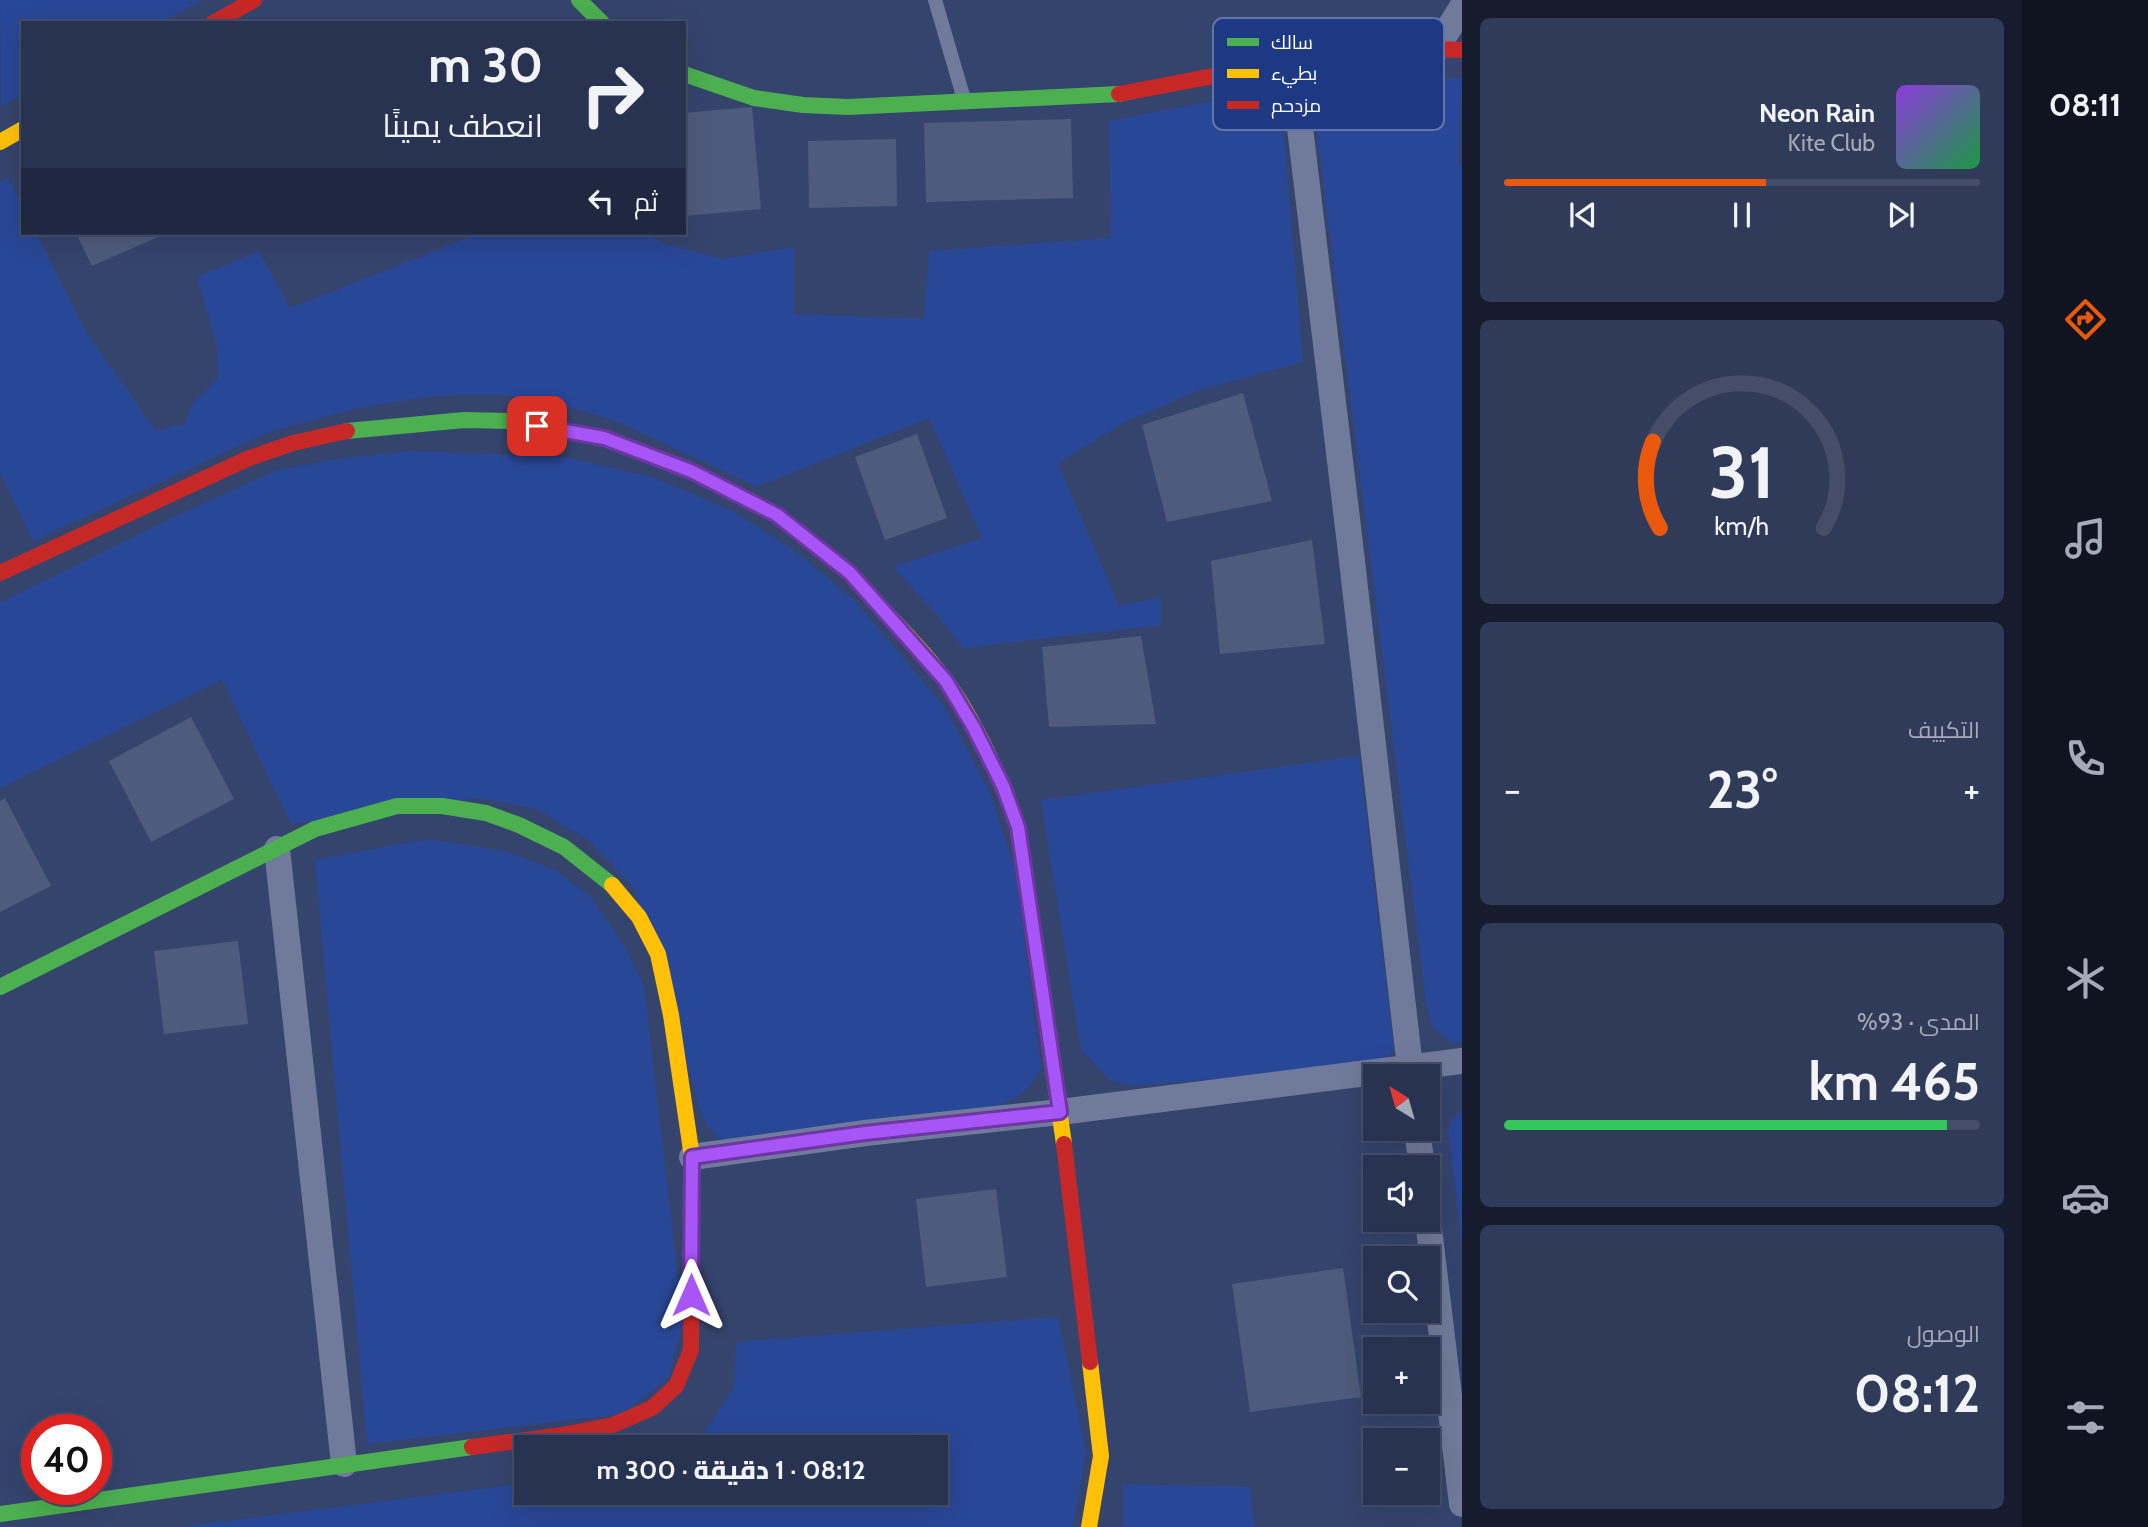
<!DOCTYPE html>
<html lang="ar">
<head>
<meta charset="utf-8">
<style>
  body { margin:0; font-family:Cabin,Cairo,sans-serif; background:#303b59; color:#f1f3f6; direction:rtl; height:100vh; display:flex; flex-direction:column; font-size:26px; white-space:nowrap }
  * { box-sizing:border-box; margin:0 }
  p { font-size:23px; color:#a5aab8 }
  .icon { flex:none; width:38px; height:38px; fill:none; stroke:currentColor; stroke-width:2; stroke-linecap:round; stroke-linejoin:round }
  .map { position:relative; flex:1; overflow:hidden; direction:ltr }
  .panel { display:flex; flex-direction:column; gap:18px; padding:18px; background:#161c2d; width:560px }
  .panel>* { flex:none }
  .hud { position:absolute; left:21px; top:21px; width:665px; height:214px; border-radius:0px; box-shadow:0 7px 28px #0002,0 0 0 2px #444e69; direction:rtl; background:#283352; color:#f1f3f6; overflow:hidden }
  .needle { width:46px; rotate:323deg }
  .controls { position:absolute; left:1363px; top:1064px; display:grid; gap:14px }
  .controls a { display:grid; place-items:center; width:77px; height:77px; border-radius:0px; background:#283352; box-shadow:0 7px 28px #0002,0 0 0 2px #444e69; font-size:35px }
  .speed { position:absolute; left:21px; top:1414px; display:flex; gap:14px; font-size:35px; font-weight:700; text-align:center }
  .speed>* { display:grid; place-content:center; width:91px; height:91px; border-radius:50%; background:#283352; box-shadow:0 7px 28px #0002,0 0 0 2px #444e69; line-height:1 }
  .speed .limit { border:10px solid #d22; background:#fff; color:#111 }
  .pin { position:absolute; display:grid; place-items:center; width:60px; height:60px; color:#fff; margin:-30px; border-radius:14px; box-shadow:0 4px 10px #0006 }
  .me { position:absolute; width:77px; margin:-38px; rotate:0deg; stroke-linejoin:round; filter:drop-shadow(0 0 5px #0008) }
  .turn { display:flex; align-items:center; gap:24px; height:147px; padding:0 28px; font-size:32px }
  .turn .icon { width:91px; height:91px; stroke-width:2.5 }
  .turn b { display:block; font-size:49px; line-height:60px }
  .then { display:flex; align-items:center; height:66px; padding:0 28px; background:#0003; gap:14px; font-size:26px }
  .big { font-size:52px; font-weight:800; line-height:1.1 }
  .panel .card { flex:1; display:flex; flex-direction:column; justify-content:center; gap:10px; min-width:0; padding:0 24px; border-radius:10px; background:#303b59 }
  .panel .dial { align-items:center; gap:0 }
  .dial svg { height:182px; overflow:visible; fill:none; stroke:#444e69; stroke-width:7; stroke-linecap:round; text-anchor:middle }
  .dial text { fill:#f1f3f6; stroke:none }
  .song { display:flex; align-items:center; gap:21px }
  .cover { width:84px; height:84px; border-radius:10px; background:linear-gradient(135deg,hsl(270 70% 55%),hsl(140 70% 35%)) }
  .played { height:7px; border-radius:4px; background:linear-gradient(90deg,#ea580c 55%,#444e69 55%) }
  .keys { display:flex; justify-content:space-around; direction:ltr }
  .heat { display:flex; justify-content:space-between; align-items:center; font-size:38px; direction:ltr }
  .charge { height:10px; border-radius:5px; background:linear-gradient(90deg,#34c759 93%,#444e69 0) }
  .trip { position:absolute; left:514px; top:1435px; width:434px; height:70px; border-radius:0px; background:#283352; box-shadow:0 7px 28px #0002,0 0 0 2px #444e69; font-weight:800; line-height:70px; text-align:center; direction:rtl }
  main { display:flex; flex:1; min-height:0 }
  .tabs { display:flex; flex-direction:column; width:126px; justify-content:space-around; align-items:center; background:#101421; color:#a5aab8 }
  .tabs .icon { width:49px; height:49px }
  .tabs .selected { color:#ea580c }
  .tabs b { font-size:32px; color:#f1f3f6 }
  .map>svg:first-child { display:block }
</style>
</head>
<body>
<main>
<nav class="tabs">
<b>08:11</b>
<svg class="icon selected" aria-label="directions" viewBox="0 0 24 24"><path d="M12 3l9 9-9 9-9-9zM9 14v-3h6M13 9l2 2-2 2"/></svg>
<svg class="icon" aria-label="music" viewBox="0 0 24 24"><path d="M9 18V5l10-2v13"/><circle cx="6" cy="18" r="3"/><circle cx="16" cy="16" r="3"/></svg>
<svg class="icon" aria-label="phone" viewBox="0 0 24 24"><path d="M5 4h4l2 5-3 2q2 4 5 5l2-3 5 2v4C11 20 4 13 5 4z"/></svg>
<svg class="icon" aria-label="climate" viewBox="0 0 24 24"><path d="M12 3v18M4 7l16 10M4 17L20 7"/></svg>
<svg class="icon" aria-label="car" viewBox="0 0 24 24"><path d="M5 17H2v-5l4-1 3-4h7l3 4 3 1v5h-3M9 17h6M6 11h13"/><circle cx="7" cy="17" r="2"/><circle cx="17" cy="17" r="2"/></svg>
<svg class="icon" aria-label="filters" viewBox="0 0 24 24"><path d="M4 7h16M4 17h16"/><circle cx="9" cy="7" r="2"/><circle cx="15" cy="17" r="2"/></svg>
</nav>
<section class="panel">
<div class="card">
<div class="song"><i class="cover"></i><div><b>Neon Rain</b><p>Kite Club</p></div></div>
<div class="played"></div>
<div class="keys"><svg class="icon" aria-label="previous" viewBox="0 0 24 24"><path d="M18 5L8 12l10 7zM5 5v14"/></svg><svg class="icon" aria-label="pause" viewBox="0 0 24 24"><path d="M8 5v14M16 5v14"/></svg><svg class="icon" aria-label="next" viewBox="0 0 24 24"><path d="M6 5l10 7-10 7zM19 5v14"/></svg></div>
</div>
<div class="card dial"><svg viewBox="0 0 100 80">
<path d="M14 69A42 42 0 1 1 86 69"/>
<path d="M14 69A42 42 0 0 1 11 31" stroke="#ea580c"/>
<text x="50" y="56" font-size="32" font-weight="700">31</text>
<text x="50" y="72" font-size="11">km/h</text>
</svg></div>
<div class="card"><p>التكييف</p>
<div class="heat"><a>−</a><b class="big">23°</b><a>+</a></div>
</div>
<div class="card"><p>المدى · 93%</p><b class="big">465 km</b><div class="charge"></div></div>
<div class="card"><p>الوصول</p><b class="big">08:12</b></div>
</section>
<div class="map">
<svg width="1462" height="1527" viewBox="0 0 1462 1527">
  <rect width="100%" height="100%" fill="#35446d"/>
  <g fill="#294797">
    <path d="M0 0H203L159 23H23V95L1 106Z"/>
    <path d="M1462 78 1458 164 1462 165V1042L1451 1043 1432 1026 1426 1002 1311 83Z"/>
    <path d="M1280 88 1303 362 1200 390 1125 422 1058 463 1119 606 1161 597V625L963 648 937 615 893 567 982 538 929 418 757 487 616 421 562 405 504 395 434 396 359 408 269 432 33 541 0 473V182L8 177 23 207V233H36L85 330 156 431 185 423 192 404 218 378 217 346 197 277 259 251 290 308 480 233H645L665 244 723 259 794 247V314L924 319 929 251 1111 238 1109 121Z"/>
    <path d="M411 451 564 457 652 477 731 510 794 550 854 600 944 706 990 793 1016 872 1041 1068C1025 1098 1008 1103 977 1113L720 1140 708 1127 700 1110 634 888 588 840 536 809 480 798 291 824 222 680 0 788V603L161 523 274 471 330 460Z"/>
    <path d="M1359 756 1394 1050 1384 1061 1371 1065 1132 1086 1110 1080 1081 1050 1041 800Z"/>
    <path d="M428 839 505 851 555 870 590 896 624 945 644 986 683 1321 669 1377 622 1414 367 1444 315 860Z"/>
    <path d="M1462 1112V1246L1448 1127 1458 1113Z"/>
    <path d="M1058 1317 1086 1451 1073 1527H181L527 1483V1493H936V1447H686L705 1431 734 1387 736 1342Z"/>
    <path d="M1123 1484 1250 1487 1254 1527H1123Z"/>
  </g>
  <g fill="#4f5b7c">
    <path d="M752 107 761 209 684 216V113Z"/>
    <path d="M1071 119 1073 198 926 202 924 123Z"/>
    <path d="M896 139 897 206 809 208 808 141Z"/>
    <path d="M76 233H167L92 266Z"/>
    <path d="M1243 393 1272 501 1167 522 1142 425Z"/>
    <path d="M917 434 947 518 885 540 855 457Z"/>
    <path d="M1312 540 1325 644 1220 654 1211 561Z"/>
    <path d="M1141 636 1156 724 1049 727 1042 647Z"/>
    <path d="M191 717 234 799 151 842 109 761Z"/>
    <path d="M5 798 51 886 0 912V801Z"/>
    <path d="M238 941 248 1024 164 1034 154 951Z"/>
    <path d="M996 1189 1007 1277 926 1287 916 1199Z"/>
    <path d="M1343 1268 1361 1397 1250 1412 1232 1284Z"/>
  </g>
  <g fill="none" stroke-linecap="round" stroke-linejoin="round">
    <path stroke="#707b9b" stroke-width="14" d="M935 0 964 99"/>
    <g stroke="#707b9b" stroke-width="26">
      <path d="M1436 49 1462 7"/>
      <path d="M1292 61 1350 544 1411 1076"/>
      <path d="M277 849 344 1464"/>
      <path d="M1417 1129 1422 1167"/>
      <path d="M692 1157 865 1133 1060 1112 1462 1061"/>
      <path d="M1428 1220 1462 1504"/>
    </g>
    <g stroke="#4caf50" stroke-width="16">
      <path d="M579 0 602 23"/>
      <path d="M684 74 754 98 803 105 848 107 1119 94"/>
      <path d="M347 431 464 420 515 421 604 438 691 471 777 515 850 573 863 588"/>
      <path d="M0 987 315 829 397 806H442L486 813 519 825 564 847 612 885"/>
      <path d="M0 1514 472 1447"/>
    </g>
    <g stroke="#ffc107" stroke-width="16">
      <path d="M0 142 23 129"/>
      <path d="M863 588C890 618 923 649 946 681 978 725 1000 777 1018 827L1064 1144"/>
      <path d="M612 885 639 917 658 954 671 1015 692 1157V1176"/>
      <path d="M1089 1527 1101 1456 1090 1362"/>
    </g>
    <g stroke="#c62828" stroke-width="16">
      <path d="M213 23 254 0"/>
      <path d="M1119 94 1292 61 1436 49 1462 50"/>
      <path d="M0 573 247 459 293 443 347 431"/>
      <path d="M1064 1144 1090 1362"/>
      <path d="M472 1447 562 1435 613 1425 652 1408 676 1386 691 1350 692 1176"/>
    </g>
  </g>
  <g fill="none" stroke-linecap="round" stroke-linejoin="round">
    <defs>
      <path id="route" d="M537 426 604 438 691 471 777 515 850 573 946 681 974 728 1003 786 1018 827 1060 1112 865 1133 692 1157 691 1295"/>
    </defs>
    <use href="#route" stroke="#6d37a1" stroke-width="18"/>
    <use href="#route" stroke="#a855f7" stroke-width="12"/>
  </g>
  <rect x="1213" y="18" width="231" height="112" rx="10" fill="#1e3984" stroke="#6274a9" stroke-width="2"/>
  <rect x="1227" y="38" width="32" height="8" fill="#4caf50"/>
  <rect x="1227" y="69" width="32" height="9" fill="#ffc107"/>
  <rect x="1227" y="101" width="32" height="8" fill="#c62828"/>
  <g font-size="19" fill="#fff">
    <text x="1271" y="49">سالك</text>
    <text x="1271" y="80">بطيء</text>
    <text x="1271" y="112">مزدحم</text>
  </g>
</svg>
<div class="controls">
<a><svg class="needle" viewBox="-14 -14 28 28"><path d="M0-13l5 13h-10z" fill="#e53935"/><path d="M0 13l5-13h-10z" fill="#a5aab8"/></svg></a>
<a><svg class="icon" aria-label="sound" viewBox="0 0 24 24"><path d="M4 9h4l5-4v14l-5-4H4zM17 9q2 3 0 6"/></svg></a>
<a><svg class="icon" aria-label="search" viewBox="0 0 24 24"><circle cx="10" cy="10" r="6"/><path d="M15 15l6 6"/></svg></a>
<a>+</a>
<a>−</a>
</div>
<div class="speed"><div class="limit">40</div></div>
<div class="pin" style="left:537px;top:426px;background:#d93025"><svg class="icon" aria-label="arrive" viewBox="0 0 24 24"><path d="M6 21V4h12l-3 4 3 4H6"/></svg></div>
<svg class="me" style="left:691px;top:1295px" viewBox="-20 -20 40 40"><path d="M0-17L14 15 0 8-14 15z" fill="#a855f7" stroke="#fff" stroke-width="4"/></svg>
<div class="trip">08:12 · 1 دقيقة · 300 m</div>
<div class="hud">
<div class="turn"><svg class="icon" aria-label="right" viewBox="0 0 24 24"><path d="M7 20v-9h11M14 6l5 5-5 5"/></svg><div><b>30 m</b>انعطف يمينًا</div></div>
<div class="then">ثم<svg class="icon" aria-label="left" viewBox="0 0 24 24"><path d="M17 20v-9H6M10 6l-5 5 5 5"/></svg></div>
</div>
</div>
</main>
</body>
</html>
